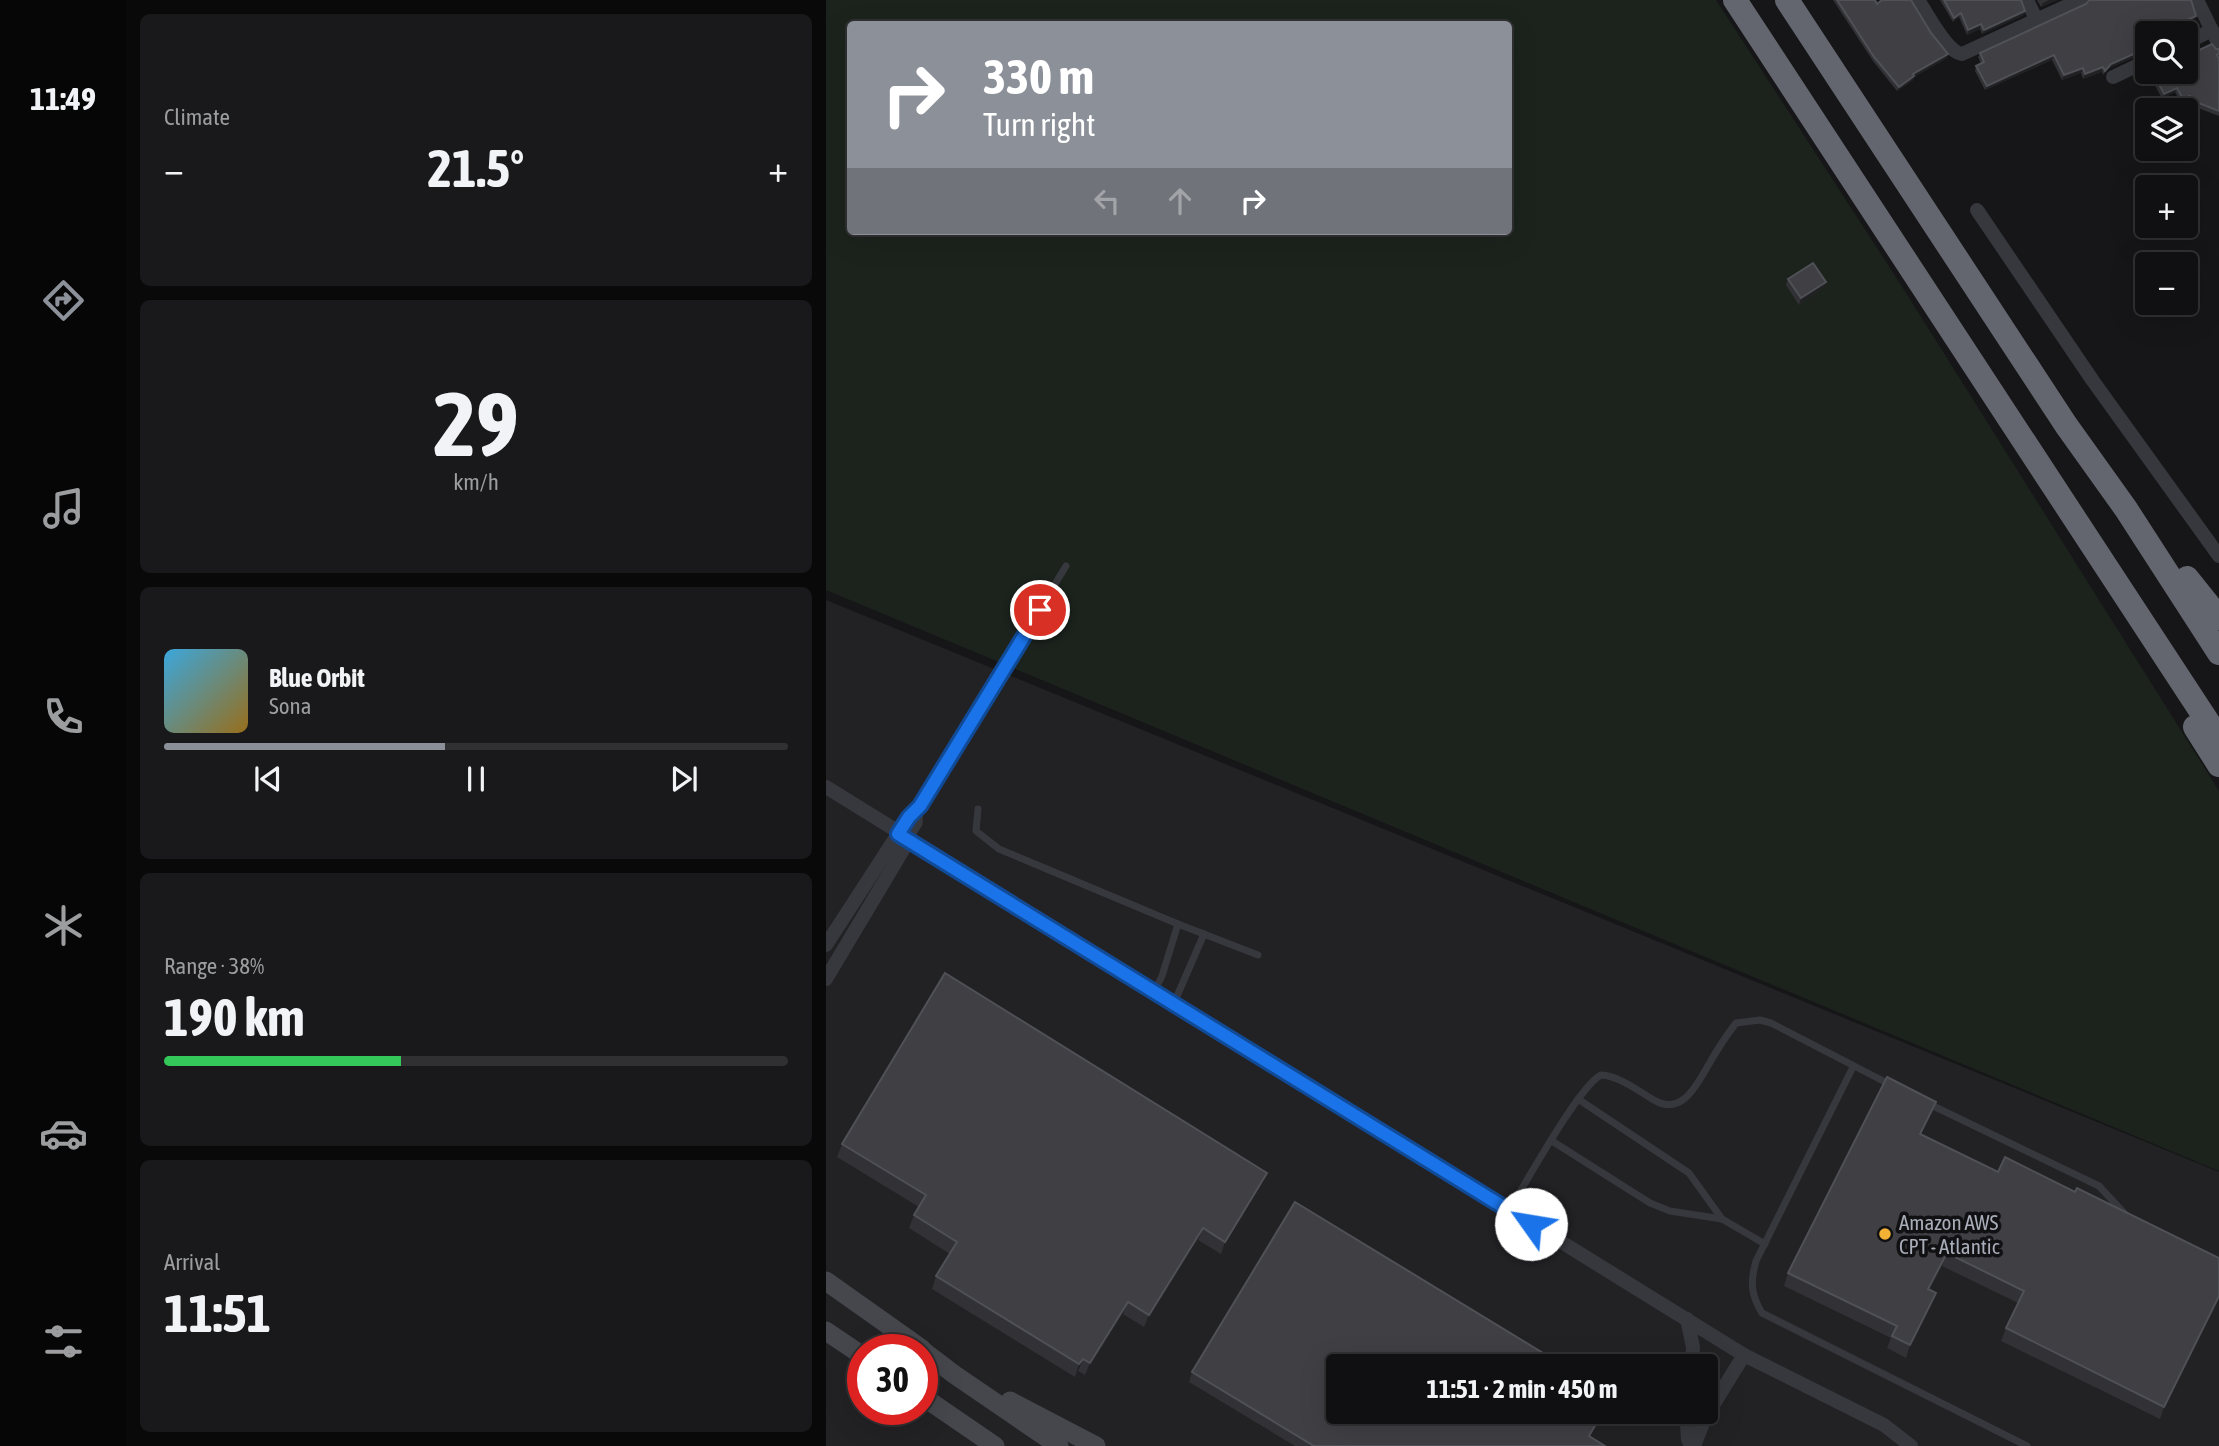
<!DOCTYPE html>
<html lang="en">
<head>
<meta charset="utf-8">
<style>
  body { margin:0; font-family:"Asap Condensed",sans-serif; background:#19191b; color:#f1f3f6; height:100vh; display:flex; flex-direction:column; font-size:26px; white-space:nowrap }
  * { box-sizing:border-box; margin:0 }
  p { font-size:23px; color:#9c9d9f }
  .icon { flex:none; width:38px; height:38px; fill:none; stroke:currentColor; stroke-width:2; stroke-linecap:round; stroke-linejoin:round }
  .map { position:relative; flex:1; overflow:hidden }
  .panel { display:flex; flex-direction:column; gap:14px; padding:14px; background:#09090a; width:700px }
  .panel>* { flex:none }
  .hud { position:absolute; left:21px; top:21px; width:665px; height:214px; border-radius:7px; box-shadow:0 7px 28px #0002,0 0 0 2px #303032; background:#8c9099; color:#fff; overflow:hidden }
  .fabs { position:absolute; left:1309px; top:21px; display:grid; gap:14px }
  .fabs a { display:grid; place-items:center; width:63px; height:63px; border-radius:7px; background:#101012; box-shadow:0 7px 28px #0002,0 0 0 2px #303032; font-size:35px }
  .speed { position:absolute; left:21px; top:1334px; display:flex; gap:14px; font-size:35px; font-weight:700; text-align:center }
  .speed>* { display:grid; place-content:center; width:91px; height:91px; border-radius:50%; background:#101012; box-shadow:0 7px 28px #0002,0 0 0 2px #303032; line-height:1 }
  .speed .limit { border:10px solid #d22; background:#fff; color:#111 }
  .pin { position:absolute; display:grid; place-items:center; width:60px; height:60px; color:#fff; margin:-30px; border:4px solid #fff; border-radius:50%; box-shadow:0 2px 7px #0007 }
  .me { position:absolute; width:77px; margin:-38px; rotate:302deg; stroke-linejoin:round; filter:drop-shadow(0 0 5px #0008) }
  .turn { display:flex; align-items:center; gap:24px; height:147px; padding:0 21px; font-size:32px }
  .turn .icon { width:91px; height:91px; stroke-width:2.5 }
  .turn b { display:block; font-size:49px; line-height:60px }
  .lanes { display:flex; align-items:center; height:66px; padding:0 21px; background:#0003; justify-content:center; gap:35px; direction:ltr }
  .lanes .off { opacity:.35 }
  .big { font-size:52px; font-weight:700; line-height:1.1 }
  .panel .tile { flex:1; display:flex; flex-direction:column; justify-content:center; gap:10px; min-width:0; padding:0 24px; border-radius:10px; background:#19191b }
  .panel .dial { align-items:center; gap:0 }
  .dial b { font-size:91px; line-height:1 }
  .song { display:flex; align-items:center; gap:21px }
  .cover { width:84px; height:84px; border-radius:10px; background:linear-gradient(135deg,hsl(200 70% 55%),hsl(40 70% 35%)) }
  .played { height:7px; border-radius:4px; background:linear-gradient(90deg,#8c9099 45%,#303032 45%) }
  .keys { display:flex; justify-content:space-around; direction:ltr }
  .heat { display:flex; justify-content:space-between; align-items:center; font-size:38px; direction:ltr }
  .charge { height:10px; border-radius:5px; background:linear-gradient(90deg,#34c759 38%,#303032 0) }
  .trip { position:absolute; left:500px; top:1354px; width:392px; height:70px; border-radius:7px; background:#101012; box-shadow:0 7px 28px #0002,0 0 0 2px #303032; font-weight:700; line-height:70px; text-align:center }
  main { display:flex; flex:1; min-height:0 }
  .dock { display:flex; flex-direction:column; width:126px; justify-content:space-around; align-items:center; background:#060607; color:#9c9d9f }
  .dock .icon { width:49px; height:49px }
  .dock .current { color:#8c9099 }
  .dock b { font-size:32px; color:#f1f3f6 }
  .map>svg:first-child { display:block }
</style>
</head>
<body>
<main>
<nav class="dock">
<b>11:49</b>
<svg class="icon current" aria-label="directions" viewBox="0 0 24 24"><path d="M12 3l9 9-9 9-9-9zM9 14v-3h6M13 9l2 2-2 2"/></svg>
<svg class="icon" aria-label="music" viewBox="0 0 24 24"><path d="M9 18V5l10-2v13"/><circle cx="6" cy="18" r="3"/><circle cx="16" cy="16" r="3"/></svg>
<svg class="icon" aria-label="phone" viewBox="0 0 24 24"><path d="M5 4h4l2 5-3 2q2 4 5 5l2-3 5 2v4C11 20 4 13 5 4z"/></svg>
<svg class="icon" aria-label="climate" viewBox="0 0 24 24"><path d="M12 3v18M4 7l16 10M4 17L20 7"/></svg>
<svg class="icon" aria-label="car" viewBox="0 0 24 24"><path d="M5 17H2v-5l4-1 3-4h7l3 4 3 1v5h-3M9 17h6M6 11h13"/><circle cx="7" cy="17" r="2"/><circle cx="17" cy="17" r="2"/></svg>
<svg class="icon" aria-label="filters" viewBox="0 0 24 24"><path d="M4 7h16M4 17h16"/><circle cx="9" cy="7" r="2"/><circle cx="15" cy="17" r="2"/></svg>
</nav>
<section class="panel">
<div class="tile"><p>Climate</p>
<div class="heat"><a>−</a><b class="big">21.5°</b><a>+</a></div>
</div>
<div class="tile dial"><b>29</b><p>km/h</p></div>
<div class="tile">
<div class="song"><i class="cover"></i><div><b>Blue Orbit</b><p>Sona</p></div></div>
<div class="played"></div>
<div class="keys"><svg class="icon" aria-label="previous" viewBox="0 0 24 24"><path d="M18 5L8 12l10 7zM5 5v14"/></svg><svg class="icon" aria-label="pause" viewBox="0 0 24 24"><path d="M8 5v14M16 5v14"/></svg><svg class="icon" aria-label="next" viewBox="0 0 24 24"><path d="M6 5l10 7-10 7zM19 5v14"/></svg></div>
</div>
<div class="tile"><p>Range · 38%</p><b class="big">190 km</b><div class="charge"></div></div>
<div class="tile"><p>Arrival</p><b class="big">11:51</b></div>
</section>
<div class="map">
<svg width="1393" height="1446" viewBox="0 0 1393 1446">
  <rect width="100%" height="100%" fill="#161618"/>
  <path fill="#222225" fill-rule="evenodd" d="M0 600 1393 1172V1446H0ZM37 1349H96V1409H37ZM513 1367H880V1412H513Z"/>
  <path fill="#1c231d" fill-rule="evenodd" d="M0 0H890L1075 285 1393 791V1171L0 590ZM24 24H682V231H24Z"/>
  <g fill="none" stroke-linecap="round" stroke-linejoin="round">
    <g stroke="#37383d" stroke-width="7">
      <path d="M152 809 150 831 173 849 352 924"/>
      <path d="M73 834 83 817 94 806 240 566"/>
      <path d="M83 840 93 824 94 806"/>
      <path d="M329 990 336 976 352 924 432 955"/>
      <path d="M348 1003 378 934"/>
      <path d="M1027 1067 930 1261C924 1282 925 1295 936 1313L1201 1446"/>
      <path d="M752 1099 863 1173 896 1219"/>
      <path d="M1101 1103 1273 1186 1299 1214"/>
      <path d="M726 1141 824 1203 844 1211 896 1219 939 1244"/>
      <path d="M683 1210C700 1183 753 1086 775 1075 794 1076 812 1091 828 1100 856 1117 871 1084 883 1064 891 1050 900 1036 910 1023L934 1020 945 1023 1065 1085"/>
    </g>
    <g stroke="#37383d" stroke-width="14">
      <path d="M1092 0C1102 14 1120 52 1136 54L1254 0"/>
      <path d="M1201 0 1211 21"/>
      <path d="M1371 0 1393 45"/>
      <path d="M1360 43 1386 30"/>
      <path d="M1287 77 1321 61"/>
      <path d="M1151 210 1267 381 1393 556"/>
      <path d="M0 787 918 1355 1058 1425 1085 1446"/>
      <path d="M0 945 72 834"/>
      <path d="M0 979 83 840"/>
      <path d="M861 1319 867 1347 866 1367"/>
      <path d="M860 1412 862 1439 865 1446"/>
      <path d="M868 1446 879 1418 918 1355"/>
    </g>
    <g stroke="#45474d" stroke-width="19">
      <path d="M0 1281 96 1349"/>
      <path d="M0 1331 37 1356"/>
      <path d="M96 1350 129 1375 233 1446"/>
      <path d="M96 1396 169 1446"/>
      <path d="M184 1401 270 1446"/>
    </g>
    <g stroke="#63666e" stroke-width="24">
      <path d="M909 0 1393 739"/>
      <path d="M961 0 1240 425 1300 509 1393 653"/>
      <path d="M1361 578 1393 618"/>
      <path d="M1369 727 1393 765"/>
    </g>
  </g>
  <g fill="#323236">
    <path d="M1007 0H1049L1051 4 1105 33 1122 54 1121 58 1088 77 1087 80 1071 91 1047 61Z"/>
    <path d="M1114 0H1195L1199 11 1198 15 1156 34 1154 29 1141 35 1133 17 1127 22Z"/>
    <path d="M1211 0H1231L1215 7Z"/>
    <path d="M1260 4 1370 16 1368 20 1358 25 1359 29 1358 33H1321V52L1283 68 1277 75 1276 72 1257 79 1255 73 1236 80 1226 60 1159 90 1149 71 1150 66 1155 64 1152 57 1154 53Z"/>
    <path d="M1369 52 1392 58 1393 59V116L1364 105 1362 101 1355 104 1349 92 1336 99 1326 79 1328 74 1327 72H1360Z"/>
    <path d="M962 279 1000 282 997 288 973 305 960 285Z"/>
    <path d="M1110 1102 1106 1115 1095 1134 1172 1172 1249 1192 1393 1258V1299L1334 1419 1175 1341 1180 1328 1192 1303 1116 1266 1104 1290 1105 1306 1080 1358 1061 1348 1065 1338 958 1286 962 1273Z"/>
    <path d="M16 1144 437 1185 395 1254 372 1240 318 1327 297 1314 259 1375 252 1371 249 1377 106 1289 110 1276 124 1254 83 1228 88 1215 93 1207 11 1157Z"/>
    <path d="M366 1372 764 1437 779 1446H469L363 1382Z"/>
  </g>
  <g fill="#212124">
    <path d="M1223 0H1231L1215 7 1217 3Z"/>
    <path d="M1199 11 1198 15 1156 34 1158 30Z"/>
    <path d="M1135 13 1133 17 1127 22 1128 18Z"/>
    <path d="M1370 16 1368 20 1355 27 1357 22Z"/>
    <path d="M1155 24 1154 29 1141 35 1142 30Z"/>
    <path d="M1321 48V52L1283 68 1277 75 1279 71 1285 64Z"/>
    <path d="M1122 54 1121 58 1088 77 1087 80 1071 91 1073 87 1087 74Z"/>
    <path d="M1228 55 1226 60 1159 90 1161 86Z"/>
    <path d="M1277 67 1276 72 1257 79 1259 74Z"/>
    <path d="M1257 68 1255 73 1236 80 1238 75Z"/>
    <path d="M1351 88 1349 92 1336 99 1338 94Z"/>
    <path d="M1364 96 1362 101 1355 104 1357 99Z"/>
    <path d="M1000 282 997 288 973 305 975 298Z"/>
    <path d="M1110 1102 1106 1115 1089 1146 1094 1134Z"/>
    <path d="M441 1173 437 1185 395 1254 399 1242Z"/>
    <path d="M377 1228 372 1240 318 1327 323 1315Z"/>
    <path d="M1121 1253 1116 1266 1098 1302 1102 1289Z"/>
    <path d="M1110 1293 1105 1306 1080 1358 1084 1345Z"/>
    <path d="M1393 1296V1299L1334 1419 1338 1407Z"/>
    <path d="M302 1302 297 1314 259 1375 264 1363Z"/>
    <path d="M257 1359 252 1371 249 1377 253 1364Z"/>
    <path d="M777 1412H780L759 1446 763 1436Z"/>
  </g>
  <g fill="#3f3f44" stroke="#4f5156" stroke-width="2">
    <path d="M1011 0H1049L1051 4 1056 0H1085L1105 33 1122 54 1087 74 1088 76 1073 87 1048 57Z"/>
    <path d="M1118 0H1195L1199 11 1158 30 1155 24 1142 30 1135 13 1128 18Z"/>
    <path d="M1263 0H1365L1370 16 1357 22 1359 29 1356 33H1321V48L1285 64 1279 71 1277 67 1259 74 1257 68 1238 75 1228 55 1161 86 1150 66 1158 62 1154 53 1260 4Z"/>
    <path d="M1386 44 1390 49H1393V54L1391 55 1393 59V111L1365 100 1364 96 1357 99 1351 88 1338 94 1328 74 1331 72H1360V46L1366 47 1369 52Z"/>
    <path d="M987 263 1000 282 975 298 962 279Z"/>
    <path d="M119 973 441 1173 399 1242 377 1228 323 1315 302 1302 264 1363 257 1359 253 1364 110 1276 131 1242 88 1215 100 1195 16 1144Z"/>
    <path d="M1061 1077 1110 1102 1094 1134 1172 1172 1179 1157 1249 1192 1251 1188 1393 1258V1296L1338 1407 1180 1328 1198 1291 1121 1253 1102 1289 1110 1293 1084 1345 1066 1336 1071 1326 962 1273Z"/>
    <path d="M469 1202 740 1367H513V1412H777L763 1436 779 1446H488L366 1372Z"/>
  </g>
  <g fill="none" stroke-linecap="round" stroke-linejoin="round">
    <defs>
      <path id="route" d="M214 610 94 806 83 817 72 834 705 1224"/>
    </defs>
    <use href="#route" stroke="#114b97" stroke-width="18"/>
    <use href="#route" stroke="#1a73e8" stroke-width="12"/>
  </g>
  <circle fill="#f2b134" stroke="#111113" stroke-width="2.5" cx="1059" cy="1234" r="7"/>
  <g text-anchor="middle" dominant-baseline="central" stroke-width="7" stroke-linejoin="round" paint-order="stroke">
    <g font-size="21" fill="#a8adb8" stroke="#111113" text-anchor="start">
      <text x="1073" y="1222">Amazon AWS<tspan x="1073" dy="24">CPT - Atlantic</tspan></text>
    </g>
  </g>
</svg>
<div class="fabs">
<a><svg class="icon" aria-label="search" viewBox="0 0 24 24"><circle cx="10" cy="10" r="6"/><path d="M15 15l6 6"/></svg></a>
<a><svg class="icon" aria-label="layers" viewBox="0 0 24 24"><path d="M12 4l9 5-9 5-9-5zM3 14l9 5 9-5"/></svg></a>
<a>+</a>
<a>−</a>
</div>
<div class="speed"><div class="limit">30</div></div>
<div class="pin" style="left:214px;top:610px;background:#d93025"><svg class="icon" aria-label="arrive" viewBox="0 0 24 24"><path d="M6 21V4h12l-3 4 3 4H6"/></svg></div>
<svg class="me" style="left:705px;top:1224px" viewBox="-20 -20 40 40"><circle r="19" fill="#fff"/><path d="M0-13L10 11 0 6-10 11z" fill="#1a73e8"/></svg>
<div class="trip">11:51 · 2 min · 450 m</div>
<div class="hud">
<div class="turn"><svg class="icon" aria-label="right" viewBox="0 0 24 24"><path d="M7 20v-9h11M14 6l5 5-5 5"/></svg><div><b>330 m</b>Turn right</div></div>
<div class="lanes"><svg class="icon off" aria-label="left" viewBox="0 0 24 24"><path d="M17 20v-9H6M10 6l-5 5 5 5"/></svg><svg class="icon off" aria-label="ahead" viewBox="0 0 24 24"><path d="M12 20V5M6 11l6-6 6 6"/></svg><svg class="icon" aria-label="right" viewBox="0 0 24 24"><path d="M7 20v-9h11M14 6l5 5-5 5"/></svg></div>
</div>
</div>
</main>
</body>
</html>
